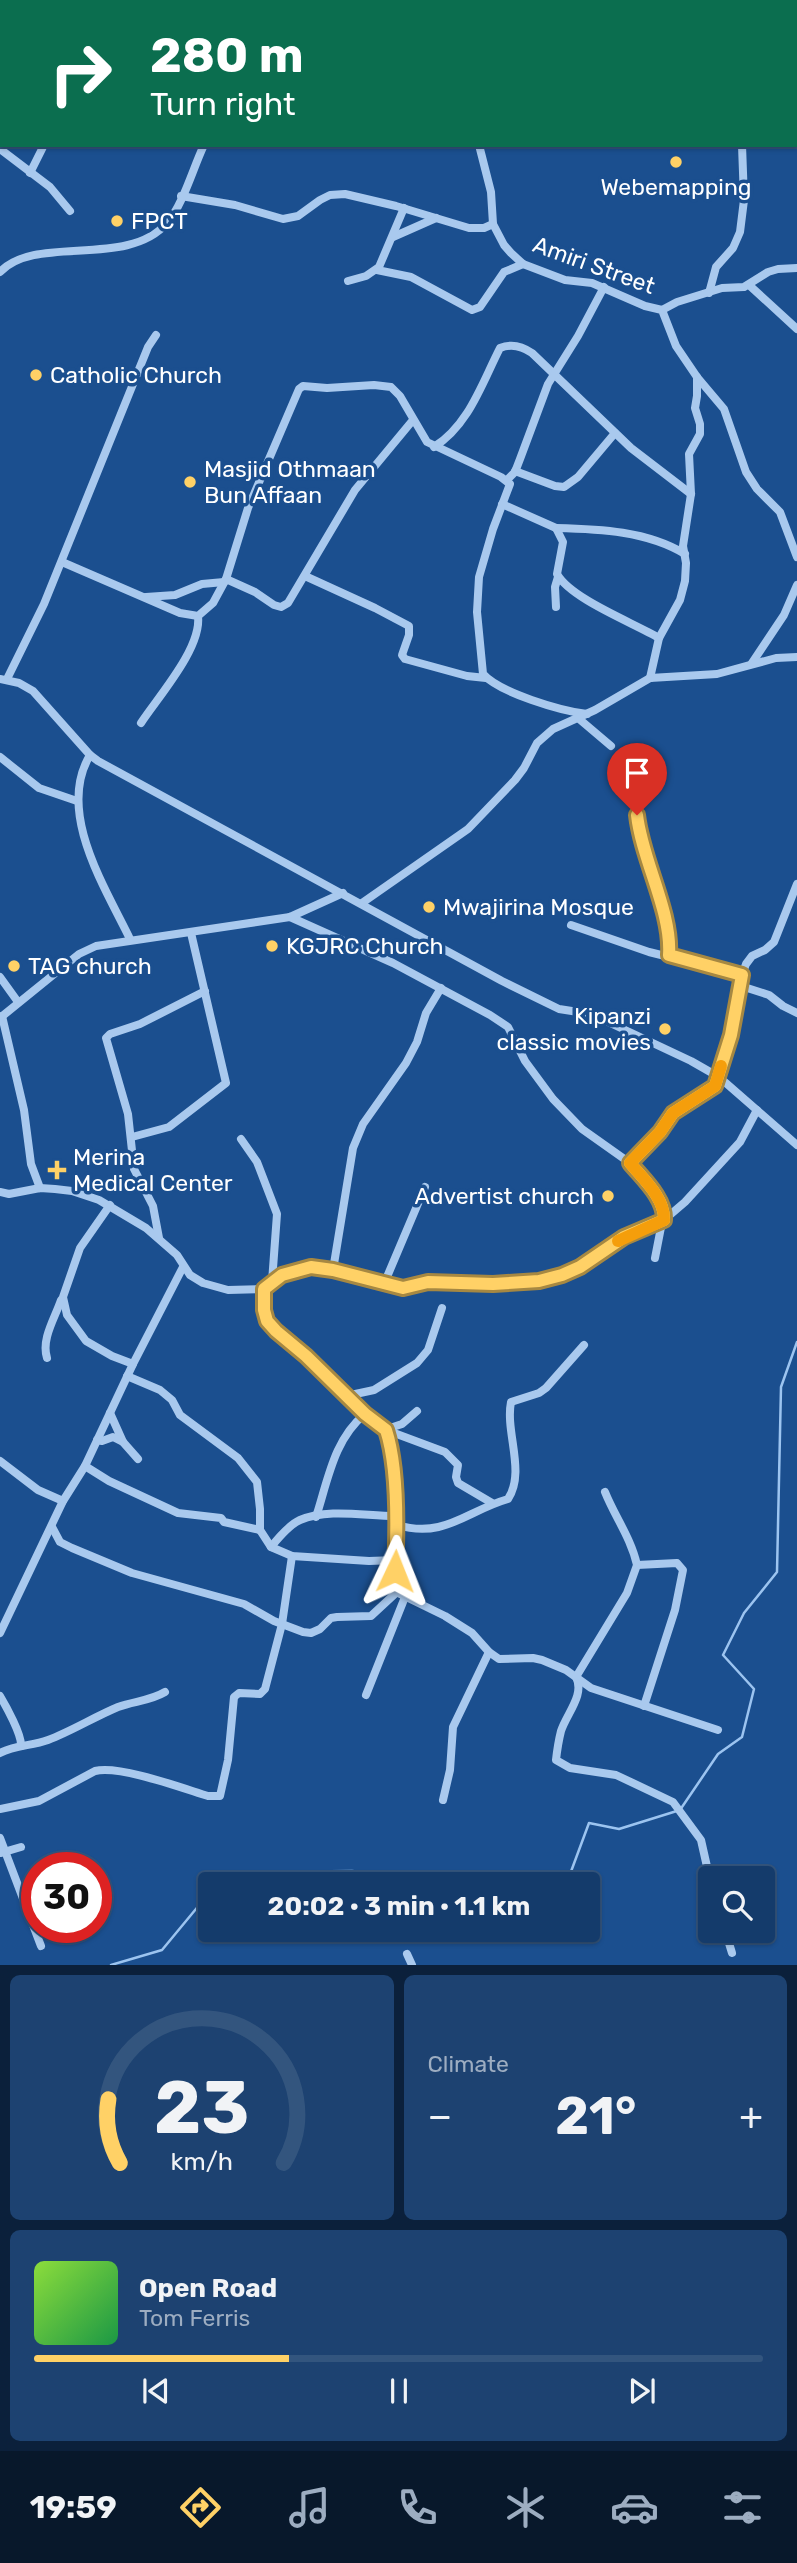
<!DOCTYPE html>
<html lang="en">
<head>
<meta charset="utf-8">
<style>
  body { margin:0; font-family:Rubik,sans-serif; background:#1d4271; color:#f1f3f6; height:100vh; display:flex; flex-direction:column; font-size:26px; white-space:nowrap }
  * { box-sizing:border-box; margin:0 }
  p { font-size:23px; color:#9dadc1 }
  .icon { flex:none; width:38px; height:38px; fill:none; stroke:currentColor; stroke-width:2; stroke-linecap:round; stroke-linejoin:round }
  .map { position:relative; height:1965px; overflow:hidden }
  .panel { display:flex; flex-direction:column; gap:10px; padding:10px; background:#0b203b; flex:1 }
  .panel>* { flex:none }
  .banner { position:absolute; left:0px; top:0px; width:798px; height:147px; box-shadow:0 2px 5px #0004,0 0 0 2px #33557e; background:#0b6e4f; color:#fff; overflow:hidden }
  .controls { position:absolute; left:698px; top:1866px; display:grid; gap:14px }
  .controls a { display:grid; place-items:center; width:77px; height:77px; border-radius:7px; background:#143b6b; box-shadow:0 2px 5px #0004,0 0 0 2px #33557e; font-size:35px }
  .speed { position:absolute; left:21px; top:1852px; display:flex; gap:14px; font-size:35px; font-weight:700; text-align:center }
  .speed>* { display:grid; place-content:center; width:91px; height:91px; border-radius:50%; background:#143b6b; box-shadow:0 2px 5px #0004,0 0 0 2px #33557e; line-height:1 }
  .speed .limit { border:10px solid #d22; background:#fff; color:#111 }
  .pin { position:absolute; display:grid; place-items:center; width:60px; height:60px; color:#fff; margin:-72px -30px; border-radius:50% 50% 50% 0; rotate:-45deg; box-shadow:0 0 7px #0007 }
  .pin .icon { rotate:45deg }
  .me { position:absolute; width:77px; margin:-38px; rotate:2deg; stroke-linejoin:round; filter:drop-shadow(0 0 5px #0008) }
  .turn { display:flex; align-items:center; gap:24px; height:147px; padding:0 35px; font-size:32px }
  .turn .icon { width:91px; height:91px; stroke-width:2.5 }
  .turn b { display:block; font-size:49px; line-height:60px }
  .big { font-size:52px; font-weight:700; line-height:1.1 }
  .panel .tile { flex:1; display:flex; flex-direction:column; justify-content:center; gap:10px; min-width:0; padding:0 24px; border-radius:10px; background:#1d4271 }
  .panel .dial { align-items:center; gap:0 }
  .dial svg { height:182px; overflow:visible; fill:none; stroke:#33557e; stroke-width:7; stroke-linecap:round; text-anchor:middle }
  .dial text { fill:#f1f3f6; stroke:none }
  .song { display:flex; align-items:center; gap:21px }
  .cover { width:84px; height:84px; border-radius:10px; background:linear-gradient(135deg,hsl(90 70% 55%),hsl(140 70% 35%)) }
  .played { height:7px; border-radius:4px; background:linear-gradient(90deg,#ffd166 35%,#33557e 35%) }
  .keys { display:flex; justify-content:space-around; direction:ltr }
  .heat { display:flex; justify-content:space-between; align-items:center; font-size:38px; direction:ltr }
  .panel .tiles { flex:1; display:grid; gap:10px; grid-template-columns:1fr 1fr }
  .tile:last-child { grid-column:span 2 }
  .trip { position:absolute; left:198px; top:1872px; width:402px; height:70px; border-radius:7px; background:#143b6b; box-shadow:0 2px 5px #0004,0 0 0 2px #33557e; font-weight:700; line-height:70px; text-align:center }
  .tab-bar { display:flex; height:112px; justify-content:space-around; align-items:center; background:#08182b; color:#9dadc1 }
  .tab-bar .icon { width:49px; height:49px }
  .tab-bar .on { color:#ffd166 }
  .tab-bar b { font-size:32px; color:#f1f3f6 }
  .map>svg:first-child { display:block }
</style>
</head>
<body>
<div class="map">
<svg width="797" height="1965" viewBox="0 0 797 1965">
  <rect width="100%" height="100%" fill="#1b4f8f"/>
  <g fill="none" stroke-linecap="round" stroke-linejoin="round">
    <g stroke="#9cc4f0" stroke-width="2.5">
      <path d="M218 1885 267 1872 352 1871 437 1881 502 1885"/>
      <path d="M566 1885 589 1823 619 1829 680 1810 718 1754 742 1737 754 1689 723 1655 744 1613 777 1572 781 1387 797 1342"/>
      <path d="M111 1965 162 1950 210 1892"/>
    </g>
    <g stroke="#a9c9ee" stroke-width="8">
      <path d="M27 2 28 0"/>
      <path d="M159 2 160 0"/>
      <path d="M351 2 355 0"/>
      <path d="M450 2V0"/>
      <path d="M757 2V0"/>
      <path d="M0 41 2 39"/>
      <path d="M796 140H797"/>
      <path d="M479 145 491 192 493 224 504 245 511 253 523 264 565 280 592 283 645 306 662 310 676 346 697 377 724 409 746 472 757 489 780 512 797 557"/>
      <path d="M0 149 50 187 70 211"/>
      <path d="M30 173 44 145"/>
      <path d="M181 196 235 205 283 219 298 216 320 200 330 195 345 194 396 206 469 228H484L493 224"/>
      <path d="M393 237 436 218"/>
      <path d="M377 270 411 277 472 310 480 307 504 272 523 264"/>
      <path d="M0 272C36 234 127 269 167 223 183 205 193 168 204 145"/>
      <path d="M348 281 366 276 379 267 404 208"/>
      <path d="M749 285 797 329"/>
      <path d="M709 293 716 267 733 248 740 232 744 200 742 145"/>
      <path d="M662 310 677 302 722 288 744 287 768 272 778 269 797 268"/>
      <path d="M434 447C469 425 482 383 500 348 512 343 522 346 532 353L631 448 691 494"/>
      <path d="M515 471 555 486 564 487 578 477 615 433"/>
      <path d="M507 480 515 472 520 459 548 384 578 336 604 287"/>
      <path d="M502 504 556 528 563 542 557 574C571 599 634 623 659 638"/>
      <path d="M556 528C600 529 647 531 685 554"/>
      <path d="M62 562 180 613 198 616 213 603 226 579 248 508 299 389 303 386 327 388 374 385 391 387 400 396 427 442 501 477 510 484 493 529 479 577 477 612 483 674C500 693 561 711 587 714"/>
      <path d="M305 576 375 608 409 626V635L402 655 405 659 467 676 486 678"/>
      <path d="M226 579 255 592 274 605 281 607 288 603 355 490 413 420"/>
      <path d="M146 597 175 595 202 584 224 582"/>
      <path d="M556 607 555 587 558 577"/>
      <path d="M752 663 784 615 797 585"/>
      <path d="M650 678 659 638 680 600 685 581 686 563 683 546 691 494 689 454 700 434V424L695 408 697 396V377"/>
      <path d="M0 679 19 683 33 691 90 755 98 761 502 981 559 1009 591 1014 691 1061 719 1077 797 1145"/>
      <path d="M7 679 44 604 148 347 156 335"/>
      <path d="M578 718 611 746"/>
      <path d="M141 723C158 697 202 648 198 616"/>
      <path d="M90 755C56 812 105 887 130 939"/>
      <path d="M0 757 39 788 77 801"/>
      <path d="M637 815C641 861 671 912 669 955"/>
      <path d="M362 903 468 829 515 780 524 768 537 743 553 729 595 710 650 678 717 674 776 658 797 657"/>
      <path d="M290 917 393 963 490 1015 508 1027 525 1061 553 1099 582 1129 630 1163 656 1195 664 1212 655 1258"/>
      <path d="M571 925 649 952 742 975"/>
      <path d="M0 977 18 1002"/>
      <path d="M741 986 769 995 783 1006 797 1013"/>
      <path d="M2 1016 24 1110 31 1164 40 1188"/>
      <path d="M0 1018 79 954 96 946 290 917 343 893"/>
      <path d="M132 1137 169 1127 226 1083 191 933"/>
      <path d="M241 1139 257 1162 277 1214 272 1282"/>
      <path d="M630 1163 660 1132 673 1113 715 1086 731 1035 742 975 746 964 752 956 765 950 774 942 797 884"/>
      <path d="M0 1192 9 1194 40 1188 55 1189 72 1191 99 1200 146 1228 177 1255 190 1275 203 1283 228 1290 264 1289 282 1275 311 1267 333 1270 403 1288 428 1282 517 1284 562 1275 581 1267 624 1237 664 1220 685 1202 740 1142 757 1110"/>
      <path d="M110 1205 80 1248 63 1297 67 1315 86 1341 112 1356 133 1364"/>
      <path d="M159 1238 153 1206 134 1169 128 1114 106 1038 110 1034 140 1024 205 991"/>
      <path d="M333 1270 353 1148 363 1124 406 1063 417 1042 426 1013 441 988"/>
      <path d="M384 1284 425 1187"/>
      <path d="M264 1289V1310L267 1321 276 1331 306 1356 365 1414 386 1430C396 1460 396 1497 397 1529 397 1548 390 1577 400 1594L445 1616 472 1633 489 1652 499 1659 533 1658 542 1660 566 1670 591 1688 718 1730"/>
      <path d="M47 1358C41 1339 55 1318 61 1300"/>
      <path d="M127 1376 160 1390 172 1400 180 1415 238 1458 257 1482 260 1509V1530L271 1547 292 1556 369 1561 396 1560"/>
      <path d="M346 1396 374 1390 417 1363 428 1350 442 1308"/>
      <path d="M110 1413 123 1442 138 1459"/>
      <path d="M387 1429 402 1424 417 1411"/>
      <path d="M386 1430 445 1452 458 1465 456 1477 458 1483 492 1503"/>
      <path d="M97 1440 102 1441 113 1437 123 1442"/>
      <path d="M0 1461 38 1490 63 1501"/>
      <path d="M85 1466 109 1481 178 1513 221 1518 224 1522 260 1530"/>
      <path d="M605 1492C615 1517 631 1538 637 1565L627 1593 576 1677C585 1695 567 1713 561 1731 559 1739 557 1751 556 1760L570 1768 616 1775 673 1802 701 1840 710 1880"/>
      <path d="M316 1517C328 1480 334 1439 365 1414"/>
      <path d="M397 1525C445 1539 466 1511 508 1499 526 1472 505 1432 511 1402L539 1393 546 1388 584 1345"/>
      <path d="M52 1527 60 1542 72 1548 132 1573 244 1604 274 1621 303 1632 311 1633 320 1629 331 1618 337 1617 371 1616 398 1591"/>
      <path d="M271 1547C279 1537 289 1525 300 1520 328 1508 365 1516 395 1516"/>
      <path d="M637 1565 677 1563 683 1570 675 1610 644 1706"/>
      <path d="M0 1633 63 1501 85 1466 133 1364 183 1267"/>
      <path d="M366 1695 405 1597"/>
      <path d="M0 1696C6 1706 22 1735 21 1746"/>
      <path d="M0 1753C15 1745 32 1746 48 1740 72 1731 94 1717 118 1707 134 1701 150 1701 165 1692"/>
      <path d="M443 1800 450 1770 453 1727 489 1652"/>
      <path d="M0 1809 39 1801 95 1771C120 1765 182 1788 208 1796H220L228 1760 234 1697 239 1693 260 1694 265 1689 282 1624 292 1556"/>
      <path d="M0 1838 41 1946"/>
      <path d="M1 1853 21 1847"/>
      <path d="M725 1930 732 1953"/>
      <path d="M407 1954 412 1965"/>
    </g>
  </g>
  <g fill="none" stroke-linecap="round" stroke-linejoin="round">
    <defs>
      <path id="route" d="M395 1571C397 1532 398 1467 386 1430L365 1414 306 1356 276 1331 267 1321 264 1310V1289L282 1275 311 1267 333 1270 403 1288 428 1282 493 1284 539 1281 562 1275 580 1267 624 1237 664 1220C665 1198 643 1179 630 1163L660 1132 673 1113 715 1086 731 1035 742 975 669 955C672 912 642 860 637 815"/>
    </defs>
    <use href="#route" stroke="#a68842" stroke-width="18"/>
    <use href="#route" stroke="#ffd166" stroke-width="12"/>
    <path stroke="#f59e0b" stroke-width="12" d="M618 1241 664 1220C665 1198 643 1179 630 1163L660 1132 673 1113 715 1086 721 1066"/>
  </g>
  <g fill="#ffd166" stroke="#1b4f8f" stroke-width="2.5">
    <circle cx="676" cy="162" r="7"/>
    <circle cx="117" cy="221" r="7"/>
    <circle cx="36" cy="375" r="7"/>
    <circle cx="190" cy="482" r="7"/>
    <circle cx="429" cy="907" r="7"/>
    <circle cx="272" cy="946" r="7"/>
    <circle cx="14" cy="966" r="7"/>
    <circle cx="665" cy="1029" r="7"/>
    <path d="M53.5 1159.5h7v7h7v7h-7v7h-7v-7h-7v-7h7z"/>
    <circle cx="608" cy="1196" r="7"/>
  </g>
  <g text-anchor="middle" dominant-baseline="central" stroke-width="7" stroke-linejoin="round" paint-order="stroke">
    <g font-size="23" fill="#fff" stroke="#1b4f8f" text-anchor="start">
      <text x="676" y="187" text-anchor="middle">Webemapping</text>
      <text x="131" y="221">FPCT</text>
      <text x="50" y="375">Catholic Church</text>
      <text x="204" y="469">Masjid Othmaan<tspan x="204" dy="26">Bun Affaan</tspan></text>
      <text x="443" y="907">Mwajirina Mosque</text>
      <text x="286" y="946">KGJRC Church</text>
      <text x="28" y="966">TAG church</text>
      <text x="651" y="1016" text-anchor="end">Kipanzi<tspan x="651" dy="26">classic movies</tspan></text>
      <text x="73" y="1157">Merina<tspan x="73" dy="26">Medical Center</tspan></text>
      <text x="594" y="1196" text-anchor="end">Advertist church</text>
    </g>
    <g font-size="23" fill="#fff" stroke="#1b4f8f">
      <text transform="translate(594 265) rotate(20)">Amiri Street</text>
    </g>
  </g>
</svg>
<div class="controls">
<a><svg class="icon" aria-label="search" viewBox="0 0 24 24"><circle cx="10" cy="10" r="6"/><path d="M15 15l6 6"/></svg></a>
</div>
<div class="speed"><div class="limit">30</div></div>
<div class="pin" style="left:637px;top:815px;background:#d93025"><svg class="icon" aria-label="arrive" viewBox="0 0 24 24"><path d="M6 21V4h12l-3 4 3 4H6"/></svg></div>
<svg class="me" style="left:395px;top:1571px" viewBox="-20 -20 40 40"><path d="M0-17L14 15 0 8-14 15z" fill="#ffd166" stroke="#fff" stroke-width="4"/></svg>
<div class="trip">20:02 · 3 min · 1.1 km</div>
<div class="banner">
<div class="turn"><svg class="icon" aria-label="right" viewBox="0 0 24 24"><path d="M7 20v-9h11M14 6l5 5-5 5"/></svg><div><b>280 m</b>Turn right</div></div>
</div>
</div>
<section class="panel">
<div class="tiles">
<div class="tile dial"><svg viewBox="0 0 100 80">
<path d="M14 69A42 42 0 1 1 86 69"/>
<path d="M14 69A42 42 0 0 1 9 41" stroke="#ffd166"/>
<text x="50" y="56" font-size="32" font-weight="700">23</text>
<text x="50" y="72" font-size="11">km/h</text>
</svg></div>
<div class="tile"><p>Climate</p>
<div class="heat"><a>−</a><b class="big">21°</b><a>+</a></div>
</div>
<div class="tile">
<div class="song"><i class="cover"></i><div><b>Open Road</b><p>Tom Ferris</p></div></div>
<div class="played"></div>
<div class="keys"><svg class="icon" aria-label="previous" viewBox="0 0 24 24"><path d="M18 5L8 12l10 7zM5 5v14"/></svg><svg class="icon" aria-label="pause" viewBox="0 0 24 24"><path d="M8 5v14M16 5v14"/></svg><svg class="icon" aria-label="next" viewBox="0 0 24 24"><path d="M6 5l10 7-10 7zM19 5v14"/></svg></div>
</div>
</div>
</section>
<nav class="tab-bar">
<b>19:59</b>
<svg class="icon on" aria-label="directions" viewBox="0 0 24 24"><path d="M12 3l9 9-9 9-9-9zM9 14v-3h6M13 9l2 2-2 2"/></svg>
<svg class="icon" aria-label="music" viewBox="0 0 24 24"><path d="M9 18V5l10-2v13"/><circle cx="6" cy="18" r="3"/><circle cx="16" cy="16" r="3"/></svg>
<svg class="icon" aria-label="phone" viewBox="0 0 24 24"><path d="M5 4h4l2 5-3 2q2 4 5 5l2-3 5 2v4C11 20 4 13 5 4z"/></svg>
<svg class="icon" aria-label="climate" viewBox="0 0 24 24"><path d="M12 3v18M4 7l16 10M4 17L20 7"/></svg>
<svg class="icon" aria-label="car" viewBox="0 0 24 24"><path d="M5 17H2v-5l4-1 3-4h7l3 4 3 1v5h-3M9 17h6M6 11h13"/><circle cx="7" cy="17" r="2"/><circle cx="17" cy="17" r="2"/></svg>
<svg class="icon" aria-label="filters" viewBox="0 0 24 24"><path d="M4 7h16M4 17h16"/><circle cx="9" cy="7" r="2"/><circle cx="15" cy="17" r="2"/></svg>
</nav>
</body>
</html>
